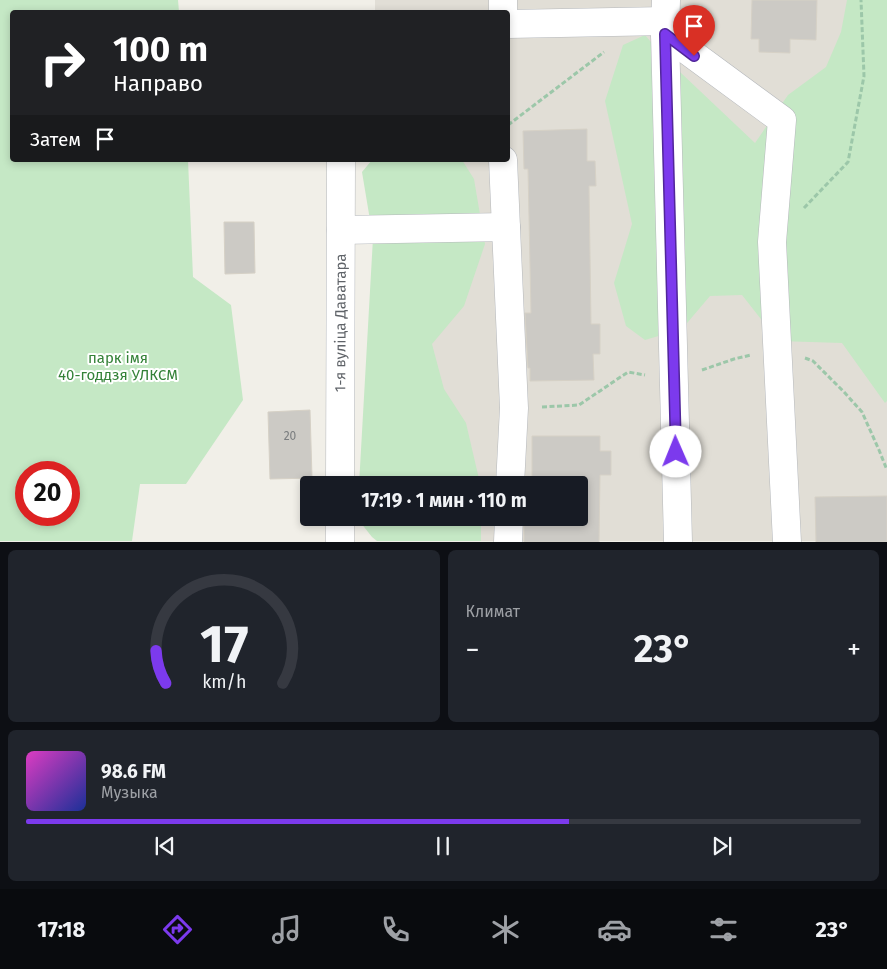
<!DOCTYPE html>
<html lang="ru">
<head>
<meta charset="utf-8">
<style>
  body { margin:0; font-family:"Fira Sans",sans-serif; background:#20242c; color:#f1f3f6; height:100vh; display:flex; flex-direction:column; font-size:19px; white-space:nowrap }
  * { box-sizing:border-box; margin:0 }
  p { font-size:16px; color:#9ea1a6 }
  .icon { flex:none; width:28px; height:28px; fill:none; stroke:currentColor; stroke-width:2; stroke-linecap:round; stroke-linejoin:round }
  .map { position:relative; height:542px; overflow:hidden }
  .sheet { display:flex; flex-direction:column; gap:8px; padding:8px; background:#0d0f14; flex:1 }
  .sheet>* { flex:none }
  .top-card { position:absolute; left:10px; top:10px; width:500px; height:152px; border-radius:5px; box-shadow:0 2px 8px #0003; background:#202124; color:#fff; overflow:hidden }
  .speed { position:absolute; left:15px; top:461px; display:flex; gap:10px; font-size:25px; font-weight:700; text-align:center }
  .speed>* { display:grid; place-content:center; width:65px; height:65px; border-radius:50%; background:#171b24; box-shadow:0 2px 8px #0003; line-height:1 }
  .speed .limit { border:8px solid #d22; background:#fff; color:#111 }
  .pin { position:absolute; display:grid; place-items:center; width:42px; height:42px; color:#fff; margin:-51px -21px; border-radius:50% 50% 50% 0; rotate:-45deg; box-shadow:0 0 5px #0007 }
  .pin .icon { rotate:45deg }
  .me { position:absolute; width:55px; margin:-28px; rotate:359deg; stroke-linejoin:round; filter:drop-shadow(0 0 4px #0008) }
  .turn { display:flex; align-items:center; gap:18px; height:105px; padding:0 20px; font-size:22px }
  .turn .icon { width:65px; height:65px; stroke-width:2.5 }
  .turn b { display:block; font-size:35px; line-height:42px }
  .then { display:flex; align-items:center; height:48px; padding:0 20px; background:#0003; gap:10px; font-size:19px }
  .big { font-size:38px; font-weight:700; line-height:1.1 }
  .sheet .widget { flex:1; display:flex; flex-direction:column; justify-content:center; gap:8px; min-width:0; padding:0 18px; border-radius:8px; background:#20242c }
  .sheet .dial { align-items:center; gap:0 }
  .dial svg { height:130px; overflow:visible; fill:none; stroke:#363941; stroke-width:7; stroke-linecap:round; text-anchor:middle }
  .dial text { fill:#f1f3f6; stroke:none }
  .song { display:flex; align-items:center; gap:15px }
  .cover { width:60px; height:60px; border-radius:8px; background:linear-gradient(135deg,hsl(310 70% 55%),hsl(230 70% 35%)) }
  .played { height:5px; border-radius:2px; background:linear-gradient(90deg,#7c3aed 65%,#363941 65%) }
  .keys { display:flex; justify-content:space-around; direction:ltr }
  .heat { display:flex; justify-content:space-between; align-items:center; font-size:28px; direction:ltr }
  .sheet .tiles { flex:1; display:grid; gap:8px; grid-template-columns:1fr 1fr }
  .widget:last-child { grid-column:span 2 }
  .trip { position:absolute; left:300px; top:476px; width:288px; height:50px; border-radius:5px; background:#171b24; box-shadow:0 2px 8px #0003; font-weight:700; line-height:50px; text-align:center }
  .tabs { display:flex; height:80px; justify-content:space-around; align-items:center; background:#090b0e; color:#9ea1a6 }
  .tabs .icon { width:35px; height:35px }
  .tabs .current { color:#7c3aed }
  .tabs b { font-size:22px; color:#f1f3f6 }
  .map>svg:first-child { display:block }
</style>
</head>
<body>
<div class="map">
<svg width="887" height="542" viewBox="0 0 887 542">
  <rect width="100%" height="100%" fill="#f1efe8"/>
  <path fill="#e1ded6" d="M375 0H887V541H383V518H579V485H382L377 160H508V12H375Z"/>
  <g fill="#c5e8c5" fill-rule="evenodd">
    <path d="M0 0H178L179 12H12V160H188L193 277 231 305 243 400 186 484H140L132 541H0ZM69 472V515H26V472Z"/>
    <path d="M847 0H887V401L885 403 842 343 778 341 742 295 710 296 682 329 645 340 626 326 614 283 632 224 605 101 623 45 645 35 662 55 755 143 788 95 826 67 841 32Z"/>
    <path d="M372 160H462L474 179 485 244 464 306 432 344 444 389 466 423 479 479 480 485H359L373 238 362 172Z"/>
    <path d="M357 518H481V541H377L372 537Z"/>
  </g>
  <g fill="#cccac5" stroke="#d6d1c6">
    <path d="M752 0H817L816 40 790 39V53L759 52V39H751Z"/>
    <path d="M587 129V161H595L596 186H589L591 324H600V354H593L594 380 530 381V368H528L525 313H531L528 169H524L523 131Z"/>
    <path d="M224 222H254L255 273 225 274Z"/>
    <path d="M310 410 312 478 270 479 268 412Z"/>
    <path d="M532 436H600V451H611V475H600L599 542H524V518H579V485H532Z"/>
    <path d="M887 496V542H816L815 497Z"/>
  </g>
  <g fill="none" stroke-linecap="round" stroke-linejoin="round">
    <defs>
      <g id="minor">
        <path d="M503 0V12"/>
        <path d="M666 0 665 34 782 120 772 242 787 542"/>
        <path d="M508 24 666 21"/>
        <path d="M665 34 678 542"/>
        <path d="M503 160 514 408 510 485"/>
        <path d="M341 230 506 227"/>
        <path id="s1" d="M340 485 341 160"/>
        <path d="M340 542V518"/>
        <path d="M508 542 509 518"/>
      </g>
    </defs>
    <use href="#minor" stroke="#b5b8bc" stroke-width="29"/>
    <g stroke="#9cc7a9" stroke-width="3" stroke-dasharray="5 2.5" stroke-linecap="butt">
      <path d="M508 125 604 52"/>
      <path d="M804 208 848 162 864 76 861 0"/>
      <path d="M805 358 813 361 844 392 862 412 879 450 887 470"/>
      <path d="M702 370 734 359 751 355"/>
      <path d="M542 407 579 405 628 372 645 375"/>
    </g>
    <use href="#minor" stroke="#fff" stroke-width="28"/>
  </g>
  <g fill="none" stroke-linecap="round" stroke-linejoin="round">
    <defs>
      <path id="route" d="M676 452 665 34 694 56"/>
    </defs>
    <use href="#route" stroke="#51269a" stroke-width="12"/>
    <use href="#route" stroke="#7c3aed" stroke-width="9"/>
  </g>
  <g text-anchor="middle" dominant-baseline="central" stroke-width="4" stroke-linejoin="round" paint-order="stroke">
    <g font-size="12" fill="#7a7d7f">
      <text x="290" y="436">20</text>
    </g>
    <g font-size="15" fill="#5f6368" stroke="#fff">
      <text stroke="none"><textPath href="#s1" startOffset="162">1-я вуліца Даватара</textPath></text>
    </g>
    <g font-size="15" fill="#348238" stroke="#fff">
      <text x="118" y="358">парк імя<tspan x="118" dy="17">40-годдзя УЛКСМ</tspan></text>
    </g>
  </g>
</svg>
<div class="speed"><div class="limit">20</div></div>
<div class="pin" style="left:694px;top:56px;background:#d93025"><svg class="icon" aria-label="arrive" viewBox="0 0 24 24"><path d="M6 21V4h12l-3 4 3 4H6"/></svg></div>
<svg class="me" style="left:676px;top:452px" viewBox="-20 -20 40 40"><circle r="19" fill="#fff"/><path d="M0-13L10 11 0 6-10 11z" fill="#7c3aed"/></svg>
<div class="trip">17:19 · 1 мин · 110 m</div>
<div class="top-card">
<div class="turn"><svg class="icon" aria-label="right" viewBox="0 0 24 24"><path d="M7 20v-9h11M14 6l5 5-5 5"/></svg><div><b>100 m</b>Направо</div></div>
<div class="then">Затем<svg class="icon" aria-label="arrive" viewBox="0 0 24 24"><path d="M6 21V4h12l-3 4 3 4H6"/></svg></div>
</div>
</div>
<section class="sheet">
<div class="tiles">
<div class="widget dial"><svg viewBox="0 0 100 80">
<path d="M14 69A42 42 0 1 1 86 69"/>
<path d="M14 69A42 42 0 0 1 8 49" stroke="#7c3aed"/>
<text x="50" y="56" font-size="32" font-weight="700">17</text>
<text x="50" y="72" font-size="11">km/h</text>
</svg></div>
<div class="widget"><p>Климат</p>
<div class="heat"><a>−</a><b class="big">23°</b><a>+</a></div>
</div>
<div class="widget">
<div class="song"><i class="cover"></i><div><b>98.6 FM</b><p>Музыка</p></div></div>
<div class="played"></div>
<div class="keys"><svg class="icon" aria-label="previous" viewBox="0 0 24 24"><path d="M18 5L8 12l10 7zM5 5v14"/></svg><svg class="icon" aria-label="pause" viewBox="0 0 24 24"><path d="M8 5v14M16 5v14"/></svg><svg class="icon" aria-label="next" viewBox="0 0 24 24"><path d="M6 5l10 7-10 7zM19 5v14"/></svg></div>
</div>
</div>
</section>
<nav class="tabs">
<b>17:18</b>
<svg class="icon current" aria-label="directions" viewBox="0 0 24 24"><path d="M12 3l9 9-9 9-9-9zM9 14v-3h6M13 9l2 2-2 2"/></svg>
<svg class="icon" aria-label="music" viewBox="0 0 24 24"><path d="M9 18V5l10-2v13"/><circle cx="6" cy="18" r="3"/><circle cx="16" cy="16" r="3"/></svg>
<svg class="icon" aria-label="phone" viewBox="0 0 24 24"><path d="M5 4h4l2 5-3 2q2 4 5 5l2-3 5 2v4C11 20 4 13 5 4z"/></svg>
<svg class="icon" aria-label="climate" viewBox="0 0 24 24"><path d="M12 3v18M4 7l16 10M4 17L20 7"/></svg>
<svg class="icon" aria-label="car" viewBox="0 0 24 24"><path d="M5 17H2v-5l4-1 3-4h7l3 4 3 1v5h-3M9 17h6M6 11h13"/><circle cx="7" cy="17" r="2"/><circle cx="17" cy="17" r="2"/></svg>
<svg class="icon" aria-label="filters" viewBox="0 0 24 24"><path d="M4 7h16M4 17h16"/><circle cx="9" cy="7" r="2"/><circle cx="15" cy="17" r="2"/></svg>
<b>23°</b>
</nav>
</body>
</html>
